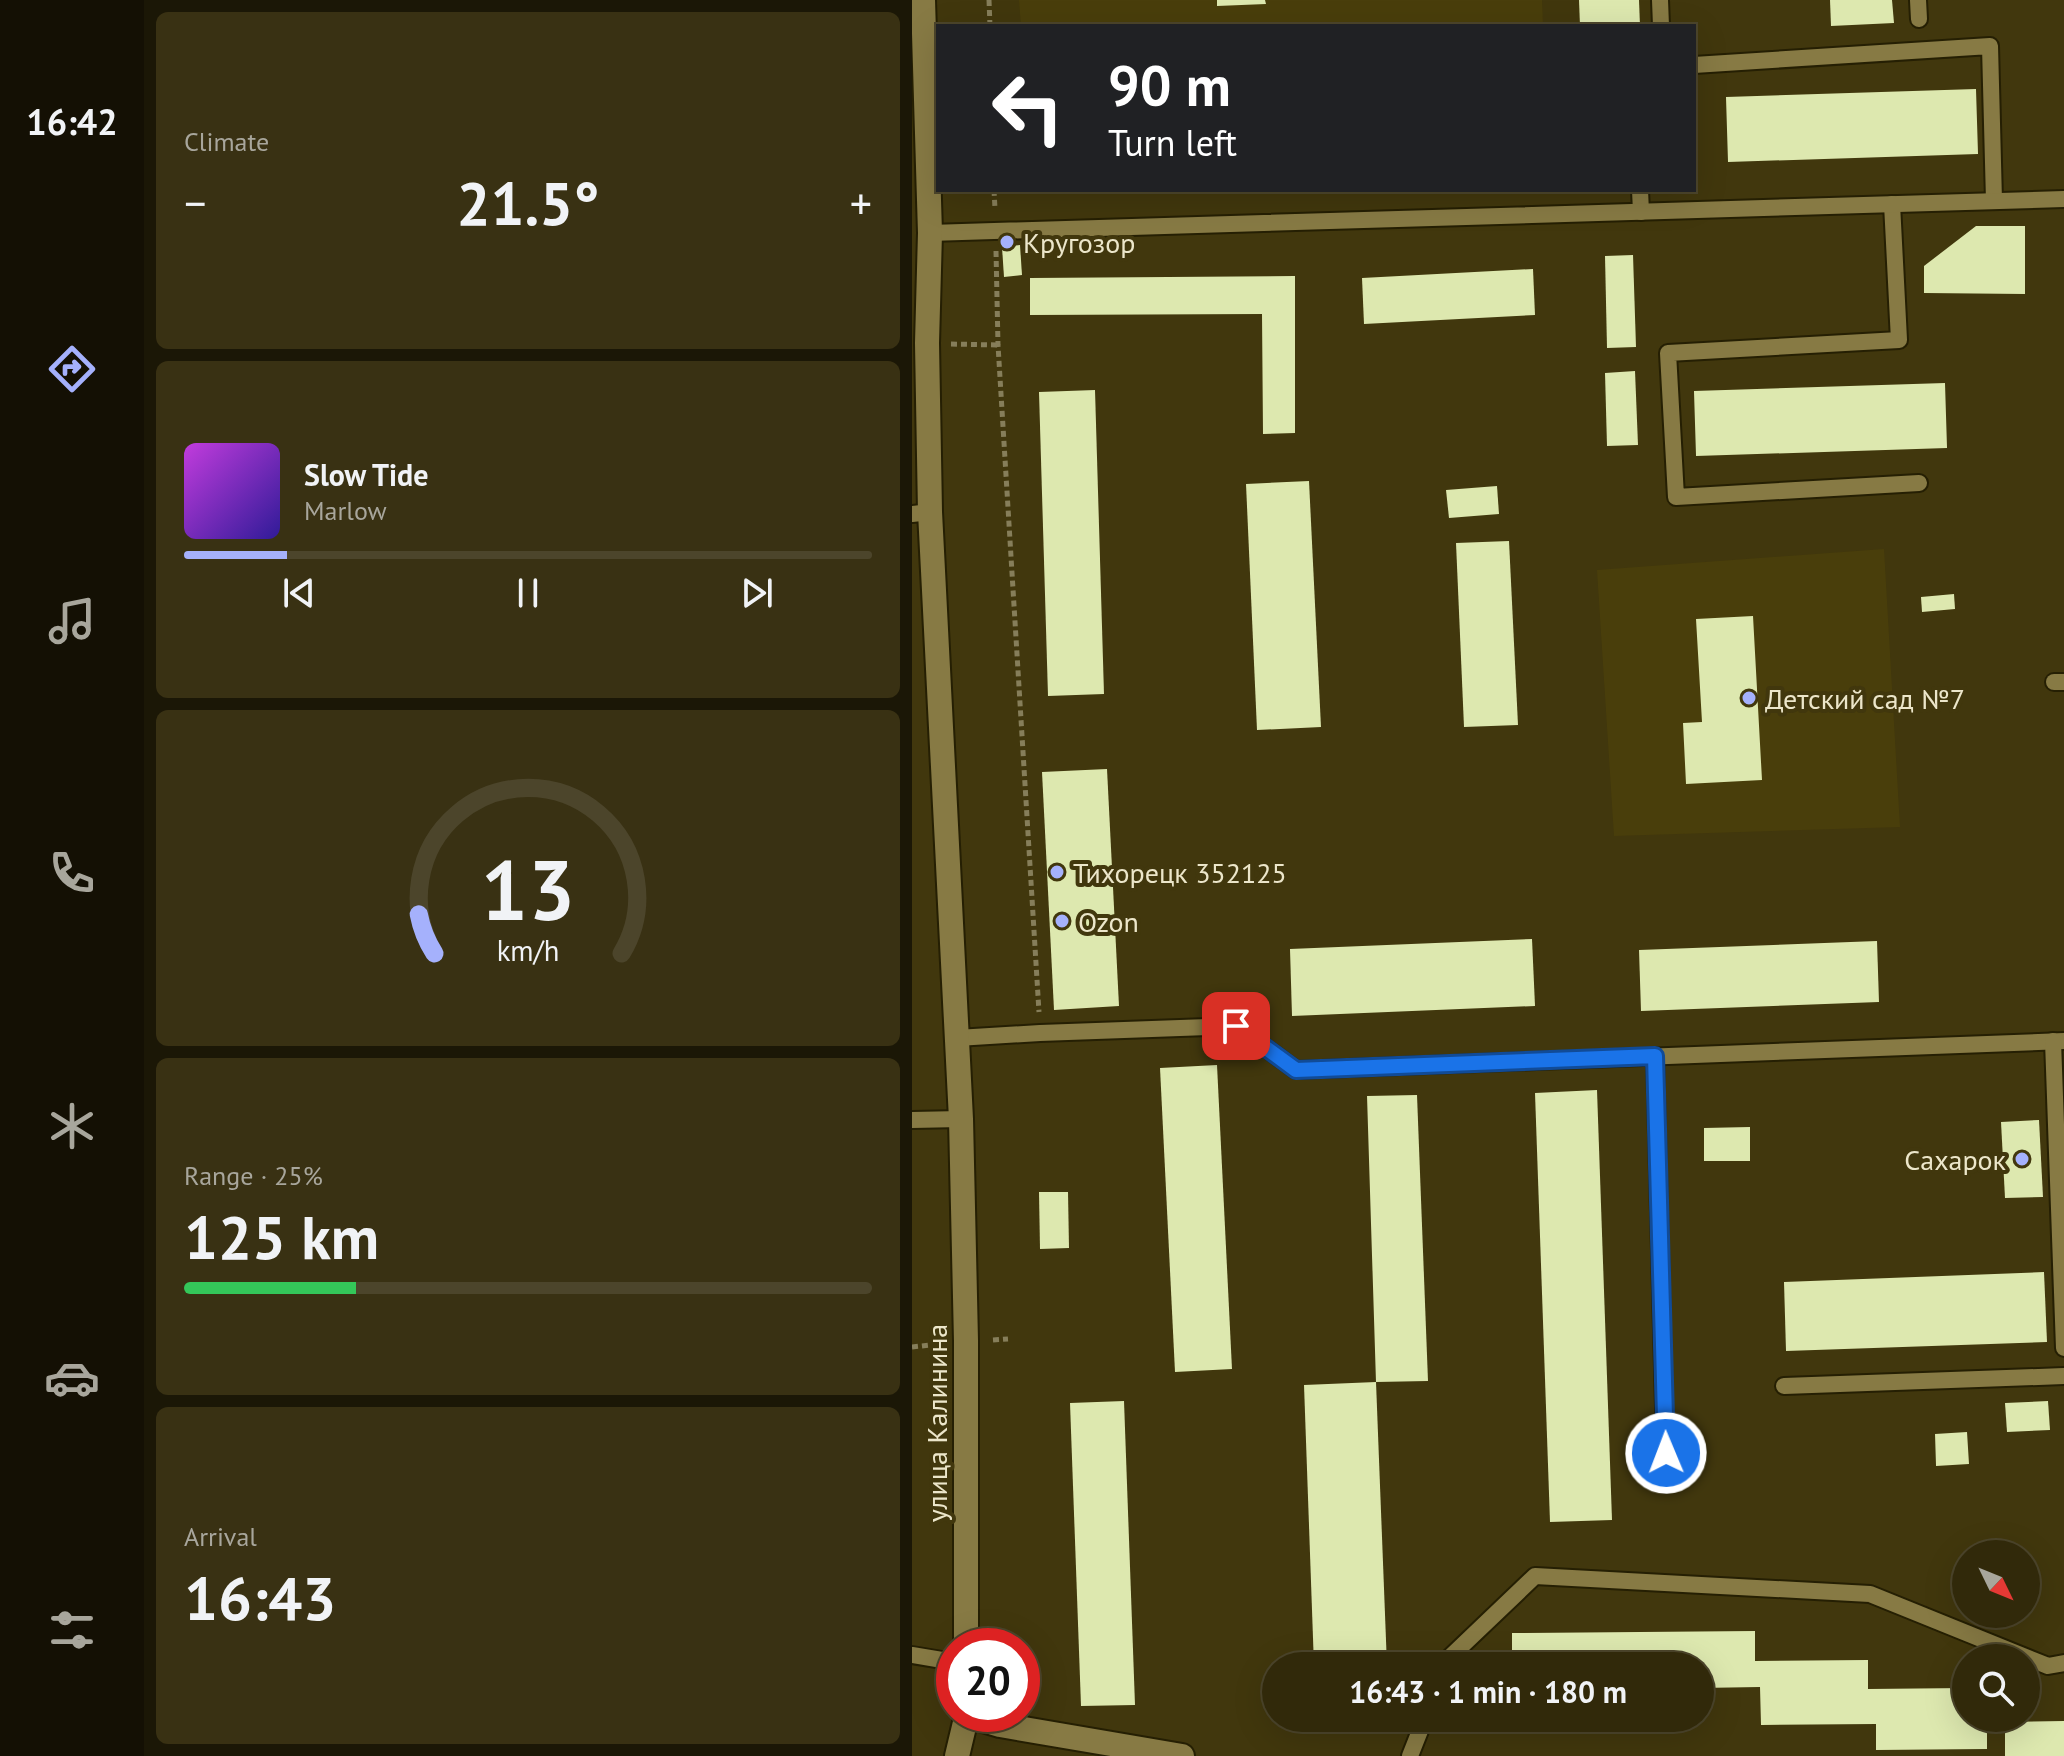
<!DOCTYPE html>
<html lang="en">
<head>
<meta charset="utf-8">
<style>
  body { margin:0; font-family:"PT Sans",sans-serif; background:#393113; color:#f1f3f6; height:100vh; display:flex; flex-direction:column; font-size:30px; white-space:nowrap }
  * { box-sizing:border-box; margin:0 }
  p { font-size:26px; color:#a8a69c }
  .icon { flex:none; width:44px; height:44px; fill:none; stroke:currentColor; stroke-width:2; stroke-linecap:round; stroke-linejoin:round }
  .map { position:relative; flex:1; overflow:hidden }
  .panel { display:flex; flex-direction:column; gap:12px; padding:12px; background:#1b1706; width:768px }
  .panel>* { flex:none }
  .guide { position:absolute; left:24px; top:24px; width:760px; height:168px; border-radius:0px; box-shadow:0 8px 32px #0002,0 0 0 2px #4c452b; background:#202124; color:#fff; overflow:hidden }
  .needle { width:52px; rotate:133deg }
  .controls { position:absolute; left:1040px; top:1540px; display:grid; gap:16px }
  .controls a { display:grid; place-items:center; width:88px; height:88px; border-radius:50%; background:#31290a; box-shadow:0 8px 32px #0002,0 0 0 2px #4c452b; font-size:40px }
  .speed { position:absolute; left:24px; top:1628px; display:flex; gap:16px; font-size:40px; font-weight:700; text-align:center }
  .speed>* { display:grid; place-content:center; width:104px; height:104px; border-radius:50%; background:#31290a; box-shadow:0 8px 32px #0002,0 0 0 2px #4c452b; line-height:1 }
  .speed .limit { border:12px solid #d22; background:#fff; color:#111 }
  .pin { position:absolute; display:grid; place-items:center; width:68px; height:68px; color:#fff; margin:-34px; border-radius:16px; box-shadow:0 4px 12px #0006 }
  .me { position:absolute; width:88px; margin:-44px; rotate:359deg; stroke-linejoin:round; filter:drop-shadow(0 0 6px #0008) }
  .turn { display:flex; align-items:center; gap:28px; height:168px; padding:0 40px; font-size:36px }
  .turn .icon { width:104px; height:104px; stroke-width:2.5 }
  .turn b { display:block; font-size:56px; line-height:68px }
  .big { font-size:60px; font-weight:600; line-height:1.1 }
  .panel .card { flex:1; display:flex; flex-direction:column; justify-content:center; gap:12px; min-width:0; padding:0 28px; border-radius:12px; background:#393113 }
  .panel .dial { align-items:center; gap:0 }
  .dial svg { height:208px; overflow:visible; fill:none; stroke:#4c452b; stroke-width:7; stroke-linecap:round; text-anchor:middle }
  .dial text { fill:#f1f3f6; stroke:none }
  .song { display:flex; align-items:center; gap:24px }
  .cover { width:96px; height:96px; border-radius:12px; background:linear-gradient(135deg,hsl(290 70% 55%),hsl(250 70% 35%)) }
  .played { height:8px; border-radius:4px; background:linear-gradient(90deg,#a5b1fc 15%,#4c452b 15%) }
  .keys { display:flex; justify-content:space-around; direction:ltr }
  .heat { display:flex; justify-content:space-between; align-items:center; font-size:44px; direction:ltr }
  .charge { height:12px; border-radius:6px; background:linear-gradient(90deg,#34c759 25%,#4c452b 0) }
  .trip { position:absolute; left:350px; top:1652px; width:452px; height:80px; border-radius:40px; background:#31290a; box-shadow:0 8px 32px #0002,0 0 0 2px #4c452b; font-weight:600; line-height:80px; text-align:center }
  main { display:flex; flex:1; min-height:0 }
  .menu { display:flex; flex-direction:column; width:144px; justify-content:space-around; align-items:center; background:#141004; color:#a8a69c }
  .menu .icon { width:56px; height:56px }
  .menu .active { color:#a5b1fc }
  .menu b { font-size:36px; color:#f1f3f6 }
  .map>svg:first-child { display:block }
</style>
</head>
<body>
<main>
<nav class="menu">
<b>16:42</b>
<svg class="icon active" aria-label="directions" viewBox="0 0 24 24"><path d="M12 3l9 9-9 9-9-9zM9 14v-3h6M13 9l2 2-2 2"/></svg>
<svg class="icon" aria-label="music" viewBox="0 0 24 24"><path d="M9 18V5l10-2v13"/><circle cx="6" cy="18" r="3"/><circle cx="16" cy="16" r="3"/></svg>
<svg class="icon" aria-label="phone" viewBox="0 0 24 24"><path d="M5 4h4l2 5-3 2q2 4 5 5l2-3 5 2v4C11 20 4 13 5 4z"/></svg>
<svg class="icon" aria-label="climate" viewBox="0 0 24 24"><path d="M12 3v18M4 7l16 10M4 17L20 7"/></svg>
<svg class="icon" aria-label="car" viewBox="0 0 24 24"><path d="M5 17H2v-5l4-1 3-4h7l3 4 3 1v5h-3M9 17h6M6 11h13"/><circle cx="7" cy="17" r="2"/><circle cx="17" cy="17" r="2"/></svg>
<svg class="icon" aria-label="filters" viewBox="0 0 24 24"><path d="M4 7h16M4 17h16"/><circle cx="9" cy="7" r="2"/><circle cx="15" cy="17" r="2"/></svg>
</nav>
<section class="panel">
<div class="card"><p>Climate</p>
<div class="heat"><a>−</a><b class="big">21.5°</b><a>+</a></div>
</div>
<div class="card">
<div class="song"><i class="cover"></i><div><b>Slow Tide</b><p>Marlow</p></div></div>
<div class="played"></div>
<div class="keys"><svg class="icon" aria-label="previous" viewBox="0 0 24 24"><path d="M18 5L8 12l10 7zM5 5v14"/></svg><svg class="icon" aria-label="pause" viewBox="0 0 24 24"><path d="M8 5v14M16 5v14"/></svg><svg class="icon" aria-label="next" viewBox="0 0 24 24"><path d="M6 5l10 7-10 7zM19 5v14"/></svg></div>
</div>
<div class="card dial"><svg viewBox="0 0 100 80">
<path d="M14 69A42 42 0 1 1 86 69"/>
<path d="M14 69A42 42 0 0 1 8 54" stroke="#a5b1fc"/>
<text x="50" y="56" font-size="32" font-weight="700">13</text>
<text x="50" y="72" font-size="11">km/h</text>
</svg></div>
<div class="card"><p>Range · 25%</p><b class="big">125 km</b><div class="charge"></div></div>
<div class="card"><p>Arrival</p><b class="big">16:43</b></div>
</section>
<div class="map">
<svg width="1152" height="1756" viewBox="0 0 1152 1756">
  <rect width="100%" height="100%" fill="#41370d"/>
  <g fill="#493e0b">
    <path d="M107 0H630L631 26H109Z"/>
    <path d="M972 549 988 827 702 836 685 570Z"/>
  </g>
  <g fill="#dde8af">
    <path d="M305 0H353L354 4 305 6Z"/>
    <path d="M667 0H727L728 26H668Z"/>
    <path d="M918 0H980L982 23 919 26Z"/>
    <path d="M1064 89 1066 154 816 162 814 97Z"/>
    <path d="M1064 226H1113V294L1012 293V266Z"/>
    <path d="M108 245 110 275 92 277 90 247Z"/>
    <path d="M721 255 724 347 695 348 693 256Z"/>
    <path d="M621 269 623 315 452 324 450 278Z"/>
    <path d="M383 276V433L351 434 350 314 118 315V278Z"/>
    <path d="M723 371 726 445 695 446 693 373Z"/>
    <path d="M1033 383 1035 448 784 456 782 391Z"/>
    <path d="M183 390 192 694 136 696 127 392Z"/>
    <path d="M397 481 409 727 345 730 334 484Z"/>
    <path d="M585 486 587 514 537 518 534 490Z"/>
    <path d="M597 541 606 725 552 727 544 543Z"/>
    <path d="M1042 594 1043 609 1010 612 1009 597Z"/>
    <path d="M841 616 850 780 774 784 771 723 790 722 784 619Z"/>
    <path d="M195 769 207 1006 142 1010 130 772Z"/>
    <path d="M620 939 623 1006 380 1016 378 949Z"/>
    <path d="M965 941 967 1002 729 1011 727 950Z"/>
    <path d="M305 1065 320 1369 263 1372 248 1068Z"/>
    <path d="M685 1090 700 1520 638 1522 623 1093Z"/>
    <path d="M505 1095 516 1381 464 1382 455 1096Z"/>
    <path d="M1127 1120 1131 1197 1093 1198 1089 1122Z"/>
    <path d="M838 1127V1161H792V1128Z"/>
    <path d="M127 1192H156L157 1248 128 1249Z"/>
    <path d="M1132 1272 1135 1342 874 1351 872 1282Z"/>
    <path d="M464 1382 475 1666H402L392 1385Z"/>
    <path d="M212 1401 223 1705 169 1706 158 1403Z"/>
    <path d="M1136 1401 1138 1430 1095 1432 1093 1403Z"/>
    <path d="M1055 1432 1057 1464 1024 1466 1023 1434Z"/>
    <path d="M843 1631V1661L956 1660V1689L1054 1688V1718H1075V1749L964 1750V1724L849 1725 848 1687 788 1688V1666H600V1633Z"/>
    <path d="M1152 1721V1756H1093V1722Z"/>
  </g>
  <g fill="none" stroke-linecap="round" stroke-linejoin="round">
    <defs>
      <g id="lane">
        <path d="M748 0 749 26"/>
        <path d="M1006 0 1007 19"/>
        <path d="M782 65 1078 46 1082 201"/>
        <path d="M728 190 729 212"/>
        <path d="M980 204 987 340 756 353 764 497 1007 483"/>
        <path d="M18 233 1152 199"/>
        <path d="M0 514 18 512"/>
        <path d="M1142 682H1152"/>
        <path d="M45 1038 128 1033 324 1026 384 1070 1152 1041"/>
        <path d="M1141 1041 1152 1348"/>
        <path d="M743 1056 754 1484"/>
        <path d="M0 1120 49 1119"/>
        <path d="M872 1386 1152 1376"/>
        <path d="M0 1655 42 1662"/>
        <path d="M534 1666 536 1659 623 1576 958 1594 1136 1666 1152 1663"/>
        <path d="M498 1756 513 1718"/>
      </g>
      <g id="street">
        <path d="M11 0 18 233 15 343 18 512 49 1119 54 1341V1646"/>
        <path d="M55 1715 88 1725 270 1756"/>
        <path d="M45 1756 55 1714"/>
      </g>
    </defs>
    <use href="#lane" stroke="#251f03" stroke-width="20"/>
    <use href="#street" stroke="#251f03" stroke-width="28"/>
    <g stroke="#867e5a" stroke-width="5" stroke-dasharray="6 4" stroke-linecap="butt">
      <path d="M77 0 78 26"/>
      <path d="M82 190 83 209"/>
      <path d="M84 251 86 345 127 1012"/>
      <path d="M39 344 86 345"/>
      <path d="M81 1340 96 1339"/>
      <path d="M0 1347 27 1344"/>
    </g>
    <use href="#lane" stroke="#877a44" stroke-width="16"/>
    <use href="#street" stroke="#877a44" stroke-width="24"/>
  </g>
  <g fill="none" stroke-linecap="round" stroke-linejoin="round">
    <defs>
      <path id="route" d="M324 1026 384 1070 743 1056 754 1453"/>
    </defs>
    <use href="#route" stroke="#114b97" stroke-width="20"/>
    <use href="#route" stroke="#1a73e8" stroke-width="14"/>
  </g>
  <g fill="#a5b1fc" stroke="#41370d" stroke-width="3">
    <circle cx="95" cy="242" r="8"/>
    <circle cx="837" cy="698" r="8"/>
    <circle cx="145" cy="872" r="8"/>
    <circle cx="150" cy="921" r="8"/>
    <circle cx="1110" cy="1159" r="8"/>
  </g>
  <g text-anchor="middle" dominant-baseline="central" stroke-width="8" stroke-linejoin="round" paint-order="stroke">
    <g font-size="28" fill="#ece6ca" stroke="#41370d" text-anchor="start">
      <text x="111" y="242">Кругозор</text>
      <text x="853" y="698">Детский сад №7</text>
      <text x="161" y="872">Тихорецк 352125</text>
      <text x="166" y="921">Ozon</text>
      <text x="1094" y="1159" text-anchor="end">Сахарок</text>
    </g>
    <g font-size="28" fill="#ece6ca" stroke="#41370d">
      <text transform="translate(24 1423) rotate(-90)">улица Калинина</text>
    </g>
  </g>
</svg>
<div class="controls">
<a><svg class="needle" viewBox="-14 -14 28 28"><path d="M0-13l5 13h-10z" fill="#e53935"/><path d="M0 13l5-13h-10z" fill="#a8a69c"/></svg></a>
<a><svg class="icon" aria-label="search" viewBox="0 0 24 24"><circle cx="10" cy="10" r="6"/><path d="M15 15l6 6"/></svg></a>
</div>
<div class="speed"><div class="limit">20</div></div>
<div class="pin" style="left:324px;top:1026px;background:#d93025"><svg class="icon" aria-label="arrive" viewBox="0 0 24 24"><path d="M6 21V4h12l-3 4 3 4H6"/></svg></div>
<svg class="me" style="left:754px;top:1453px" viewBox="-20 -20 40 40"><circle r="17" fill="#1a73e8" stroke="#fff" stroke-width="3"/><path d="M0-11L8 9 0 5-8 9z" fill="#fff"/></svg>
<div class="trip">16:43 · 1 min · 180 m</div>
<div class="guide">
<div class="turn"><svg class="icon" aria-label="left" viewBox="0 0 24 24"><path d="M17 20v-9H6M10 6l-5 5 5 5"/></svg><div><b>90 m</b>Turn left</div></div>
</div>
</div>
</main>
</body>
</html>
